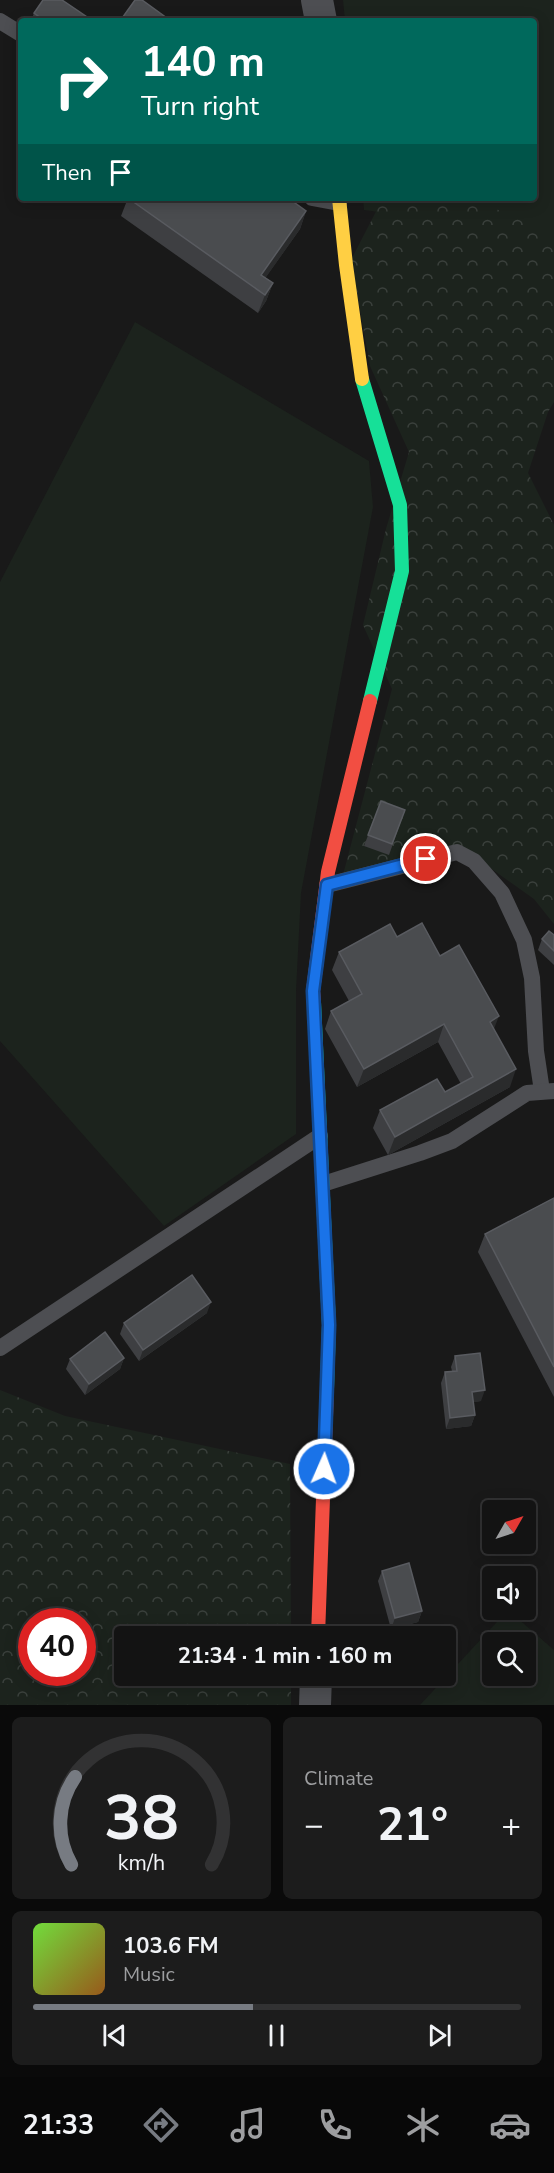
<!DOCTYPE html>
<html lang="en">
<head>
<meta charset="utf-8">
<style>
  body { margin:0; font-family:"Nunito Sans",sans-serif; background:#1c1c1c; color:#f1f3f6; height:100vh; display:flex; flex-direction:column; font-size:22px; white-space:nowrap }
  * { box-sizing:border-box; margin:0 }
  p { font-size:20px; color:#9d9ea0 }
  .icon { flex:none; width:33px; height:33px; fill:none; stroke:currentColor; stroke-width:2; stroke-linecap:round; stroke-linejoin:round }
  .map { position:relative; height:1705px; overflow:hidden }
  .sheet { display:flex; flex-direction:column; gap:12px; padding:12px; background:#0a0a0a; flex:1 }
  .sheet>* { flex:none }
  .hud { position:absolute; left:18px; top:18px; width:519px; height:183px; border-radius:6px; box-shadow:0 3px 15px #0003,0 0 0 2px #323233; background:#00695c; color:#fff; overflow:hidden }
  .needle { width:39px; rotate:51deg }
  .tools { position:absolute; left:482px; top:1500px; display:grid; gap:12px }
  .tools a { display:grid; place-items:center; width:54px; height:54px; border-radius:6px; background:#131313; box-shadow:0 3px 15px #0003,0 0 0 2px #323233; font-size:30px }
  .speed { position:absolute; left:18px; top:1608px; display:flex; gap:12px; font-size:30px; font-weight:700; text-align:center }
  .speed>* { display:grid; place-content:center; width:78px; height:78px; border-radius:50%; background:#131313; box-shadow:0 3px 15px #0003,0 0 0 2px #323233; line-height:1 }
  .speed .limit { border:9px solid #d22; background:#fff; color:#111 }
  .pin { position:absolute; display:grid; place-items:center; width:51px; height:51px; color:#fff; margin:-26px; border:3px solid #fff; border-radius:50%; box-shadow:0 2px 6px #0007 }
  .me { position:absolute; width:66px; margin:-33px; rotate:2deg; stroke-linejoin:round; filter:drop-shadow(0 0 4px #0008) }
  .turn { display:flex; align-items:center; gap:21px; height:126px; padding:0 24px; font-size:27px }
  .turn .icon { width:78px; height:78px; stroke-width:2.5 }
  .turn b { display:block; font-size:42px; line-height:51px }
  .then { display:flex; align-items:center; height:57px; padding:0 24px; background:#0003; gap:12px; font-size:22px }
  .big { font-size:45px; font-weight:700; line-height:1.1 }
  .sheet .card { flex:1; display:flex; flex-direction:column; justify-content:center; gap:9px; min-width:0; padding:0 21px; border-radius:9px; background:#1c1c1c }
  .sheet .dial { align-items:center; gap:0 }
  .dial svg { height:156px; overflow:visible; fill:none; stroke:#323233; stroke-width:7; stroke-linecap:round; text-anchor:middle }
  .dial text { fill:#f1f3f6; stroke:none }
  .song { display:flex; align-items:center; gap:18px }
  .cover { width:72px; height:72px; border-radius:9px; background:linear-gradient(135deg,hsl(100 70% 55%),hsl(30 70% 35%)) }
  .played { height:6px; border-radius:3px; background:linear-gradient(90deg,#777b82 45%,#323233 45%) }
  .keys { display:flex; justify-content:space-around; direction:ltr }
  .heat { display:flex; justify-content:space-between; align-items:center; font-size:33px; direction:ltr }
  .sheet .tiles { flex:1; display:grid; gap:12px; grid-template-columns:1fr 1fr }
  .card:last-child { grid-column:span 2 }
  .trip { position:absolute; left:114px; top:1626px; width:342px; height:60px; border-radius:6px; background:#131313; box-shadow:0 3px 15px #0003,0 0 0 2px #323233; font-weight:700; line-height:60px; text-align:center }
  .tabs { display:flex; height:96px; justify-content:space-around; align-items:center; background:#080808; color:#9d9ea0 }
  .tabs .icon { width:42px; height:42px }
  .tabs .selected { color:#777b82 }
  .tabs b { font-size:27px; color:#f1f3f6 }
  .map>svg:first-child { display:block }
</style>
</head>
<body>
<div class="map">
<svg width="554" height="1705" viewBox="0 0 554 1705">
  <defs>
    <pattern id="forest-crowns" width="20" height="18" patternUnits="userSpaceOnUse" patternTransform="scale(1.5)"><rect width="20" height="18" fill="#1c231d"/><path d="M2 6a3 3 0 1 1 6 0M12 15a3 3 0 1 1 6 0" fill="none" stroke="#3a403c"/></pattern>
  </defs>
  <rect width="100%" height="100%" fill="#191919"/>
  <g fill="#1c231d" fill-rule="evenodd">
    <path d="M343 0H554V255L524 232 364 210 363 198H534V21H345Z"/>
    <path d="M135 322 369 461 373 507 301 893 296 991V1134L164 1226 0 1041V582Z"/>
    <path d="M508 1610 554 1650V1705H420ZM492 1642H525V1676H492Z"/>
  </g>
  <g fill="url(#forest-crowns)" fill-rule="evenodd">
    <path d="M383 198H421L496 209 547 230 554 236V402L548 412 528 473 554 525V924L534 899 475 857 343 875 392 689 363 625 386 529 409 452 370 366 351 260Z"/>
    <path d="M0 1390 65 1416 290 1464 291 1636H124V1676H291V1705H0ZM32 1622H82V1672H32Z"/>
  </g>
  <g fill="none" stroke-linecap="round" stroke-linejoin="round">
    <g stroke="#4d4e52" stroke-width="16">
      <path d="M0 21 21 34"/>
      <path d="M312 198 339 203"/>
      <path d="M327 885 457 852 474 861 502 893 524 940 532 978 536 1051 542 1091"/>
      <path d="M323 1184 420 1153 452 1141 527 1093 554 1091"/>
      <path d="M0 1348 320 1136"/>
    </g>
    <g stroke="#4d4e52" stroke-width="32">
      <path d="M317 0 321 21"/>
      <path d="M315 1705 316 1676"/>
    </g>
    <g stroke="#16e098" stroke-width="14">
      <path d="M362 379 400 505 402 571 370 701"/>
      <path d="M314 1002 329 1325 327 1389"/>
    </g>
    <path stroke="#ffcf43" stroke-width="14" d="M339 198 346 265 362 379"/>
    <g stroke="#f24e42" stroke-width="14">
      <path d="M314 1002 313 991 328 872 370 701"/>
      <path d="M318 1636 327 1389"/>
    </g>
  </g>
  <g fill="#3e3f42">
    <path d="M34 13 93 21H31Z"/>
    <path d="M128 198 306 211 300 229 265 278 273 283 266 301 258 313 121 216Z"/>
    <path d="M381 801 405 810 389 855 364 846Z"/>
    <path d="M554 935V965L538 950 542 939Z"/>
    <path d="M397 937 440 956 494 1029 510 1087 388 1155 373 1128 380 1110 445 1092 461 1084 438 1042 357 1087 325 1029 331 1011 349 1001 332 970 339 952Z"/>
    <path d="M554 1198V1397L478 1252 485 1234Z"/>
    <path d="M207 1313 139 1361 120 1334 124 1323Z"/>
    <path d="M455 1356 481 1401 473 1402 475 1415 471 1426 446 1429 441 1383 445 1372 452 1371 451 1367Z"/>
    <path d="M124 1358 120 1369 85 1395 66 1369 70 1359Z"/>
    <path d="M382 1571 422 1611 418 1622 391 1629 378 1581Z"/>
  </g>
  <g fill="#2a2b2c">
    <path d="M306 211 300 229 257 290 261 275Z"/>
    <path d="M273 283 266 301 258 313 265 295Z"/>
    <path d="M499 1016 492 1034 490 1022Z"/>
    <path d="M444 1024 438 1042 357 1087 364 1069Z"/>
    <path d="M516 1069 510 1087 388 1155 395 1137Z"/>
    <path d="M211 1302 207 1313 139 1361 143 1350Z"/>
    <path d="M124 1358 120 1369 85 1395 89 1384Z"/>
    <path d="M485 1390 481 1401 468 1403 472 1392Z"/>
    <path d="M475 1415 471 1426 446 1429 450 1418Z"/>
    <path d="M422 1611 418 1622 391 1629 395 1618Z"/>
  </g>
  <g fill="#4a4c4f" stroke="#595b60" stroke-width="1.5">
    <path d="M43 0H62L93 21H45L34 13Z"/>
    <path d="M135 0H142L171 21H120Z"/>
    <path d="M128 198H288L306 211 261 275 273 283 265 295Z"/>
    <path d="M381 801 405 810 392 844 368 835Z"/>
    <path d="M422 923 440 956 459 945 499 1016 490 1022 516 1069 395 1137 380 1110 437 1079 445 1092 473 1077 444 1024 364 1069 331 1011 362 994 339 952 390 924 397 937Z"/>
    <path d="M549 931 554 935V951L542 939Z"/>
    <path d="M554 1198V1367L485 1234Z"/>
    <path d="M192 1275 211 1302 143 1350 124 1323Z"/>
    <path d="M105 1332 124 1358 89 1384 70 1359Z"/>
    <path d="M480 1353 485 1390 472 1392 475 1415 450 1418 445 1372 457 1371 455 1356Z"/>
    <path d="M409 1563 422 1611 395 1618 382 1571Z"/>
  </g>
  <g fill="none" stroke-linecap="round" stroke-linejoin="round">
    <defs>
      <path id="route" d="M324 1469 329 1325 313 991 327 885 426 859"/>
    </defs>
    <use href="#route" stroke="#114b97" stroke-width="15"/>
    <use href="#route" stroke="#1a73e8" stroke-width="10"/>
  </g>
</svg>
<div class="tools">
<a><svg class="needle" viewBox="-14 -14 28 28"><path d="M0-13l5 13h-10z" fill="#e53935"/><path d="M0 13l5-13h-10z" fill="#9d9ea0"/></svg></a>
<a><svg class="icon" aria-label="sound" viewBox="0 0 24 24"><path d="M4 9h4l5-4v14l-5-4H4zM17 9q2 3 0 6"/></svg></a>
<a><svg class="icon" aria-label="search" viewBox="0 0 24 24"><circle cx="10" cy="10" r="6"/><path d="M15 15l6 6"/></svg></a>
</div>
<div class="speed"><div class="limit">40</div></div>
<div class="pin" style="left:426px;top:859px;background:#d93025"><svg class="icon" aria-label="arrive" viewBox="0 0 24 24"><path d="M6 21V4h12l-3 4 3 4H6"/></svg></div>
<svg class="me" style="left:324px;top:1469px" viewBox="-20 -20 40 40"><circle r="17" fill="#1a73e8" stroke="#fff" stroke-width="3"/><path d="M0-11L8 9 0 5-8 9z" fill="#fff"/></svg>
<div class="trip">21:34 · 1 min · 160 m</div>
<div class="hud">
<div class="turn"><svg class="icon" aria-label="right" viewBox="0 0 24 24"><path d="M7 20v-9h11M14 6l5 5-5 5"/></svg><div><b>140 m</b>Turn right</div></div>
<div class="then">Then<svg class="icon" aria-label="arrive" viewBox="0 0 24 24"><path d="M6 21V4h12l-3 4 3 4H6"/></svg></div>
</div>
</div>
<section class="sheet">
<div class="tiles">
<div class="card dial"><svg viewBox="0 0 100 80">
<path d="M14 69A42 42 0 1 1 86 69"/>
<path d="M14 69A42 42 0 0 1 16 24" stroke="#777b82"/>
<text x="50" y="56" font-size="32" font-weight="700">38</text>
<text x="50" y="72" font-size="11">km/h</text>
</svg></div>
<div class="card"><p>Climate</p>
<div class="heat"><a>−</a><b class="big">21°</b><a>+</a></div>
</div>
<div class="card">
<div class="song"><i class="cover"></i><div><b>103.6 FM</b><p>Music</p></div></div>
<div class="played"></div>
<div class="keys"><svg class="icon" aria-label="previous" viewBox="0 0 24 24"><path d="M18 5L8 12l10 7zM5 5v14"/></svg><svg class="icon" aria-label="pause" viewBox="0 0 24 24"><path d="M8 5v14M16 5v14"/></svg><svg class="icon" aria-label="next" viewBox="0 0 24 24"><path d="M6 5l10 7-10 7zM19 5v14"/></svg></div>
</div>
</div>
</section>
<nav class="tabs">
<b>21:33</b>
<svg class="icon selected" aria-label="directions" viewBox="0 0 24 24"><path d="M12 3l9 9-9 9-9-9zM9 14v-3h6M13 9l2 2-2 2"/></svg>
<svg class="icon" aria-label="music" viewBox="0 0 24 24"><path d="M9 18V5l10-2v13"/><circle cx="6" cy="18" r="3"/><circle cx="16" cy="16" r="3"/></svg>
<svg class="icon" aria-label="phone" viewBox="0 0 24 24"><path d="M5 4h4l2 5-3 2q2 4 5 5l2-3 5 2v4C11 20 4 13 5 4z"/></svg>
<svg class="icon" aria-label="climate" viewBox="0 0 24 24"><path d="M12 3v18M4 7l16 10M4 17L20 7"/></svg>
<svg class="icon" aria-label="car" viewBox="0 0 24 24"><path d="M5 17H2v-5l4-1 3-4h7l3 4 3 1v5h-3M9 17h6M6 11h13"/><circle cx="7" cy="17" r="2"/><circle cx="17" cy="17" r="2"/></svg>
</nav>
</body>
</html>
